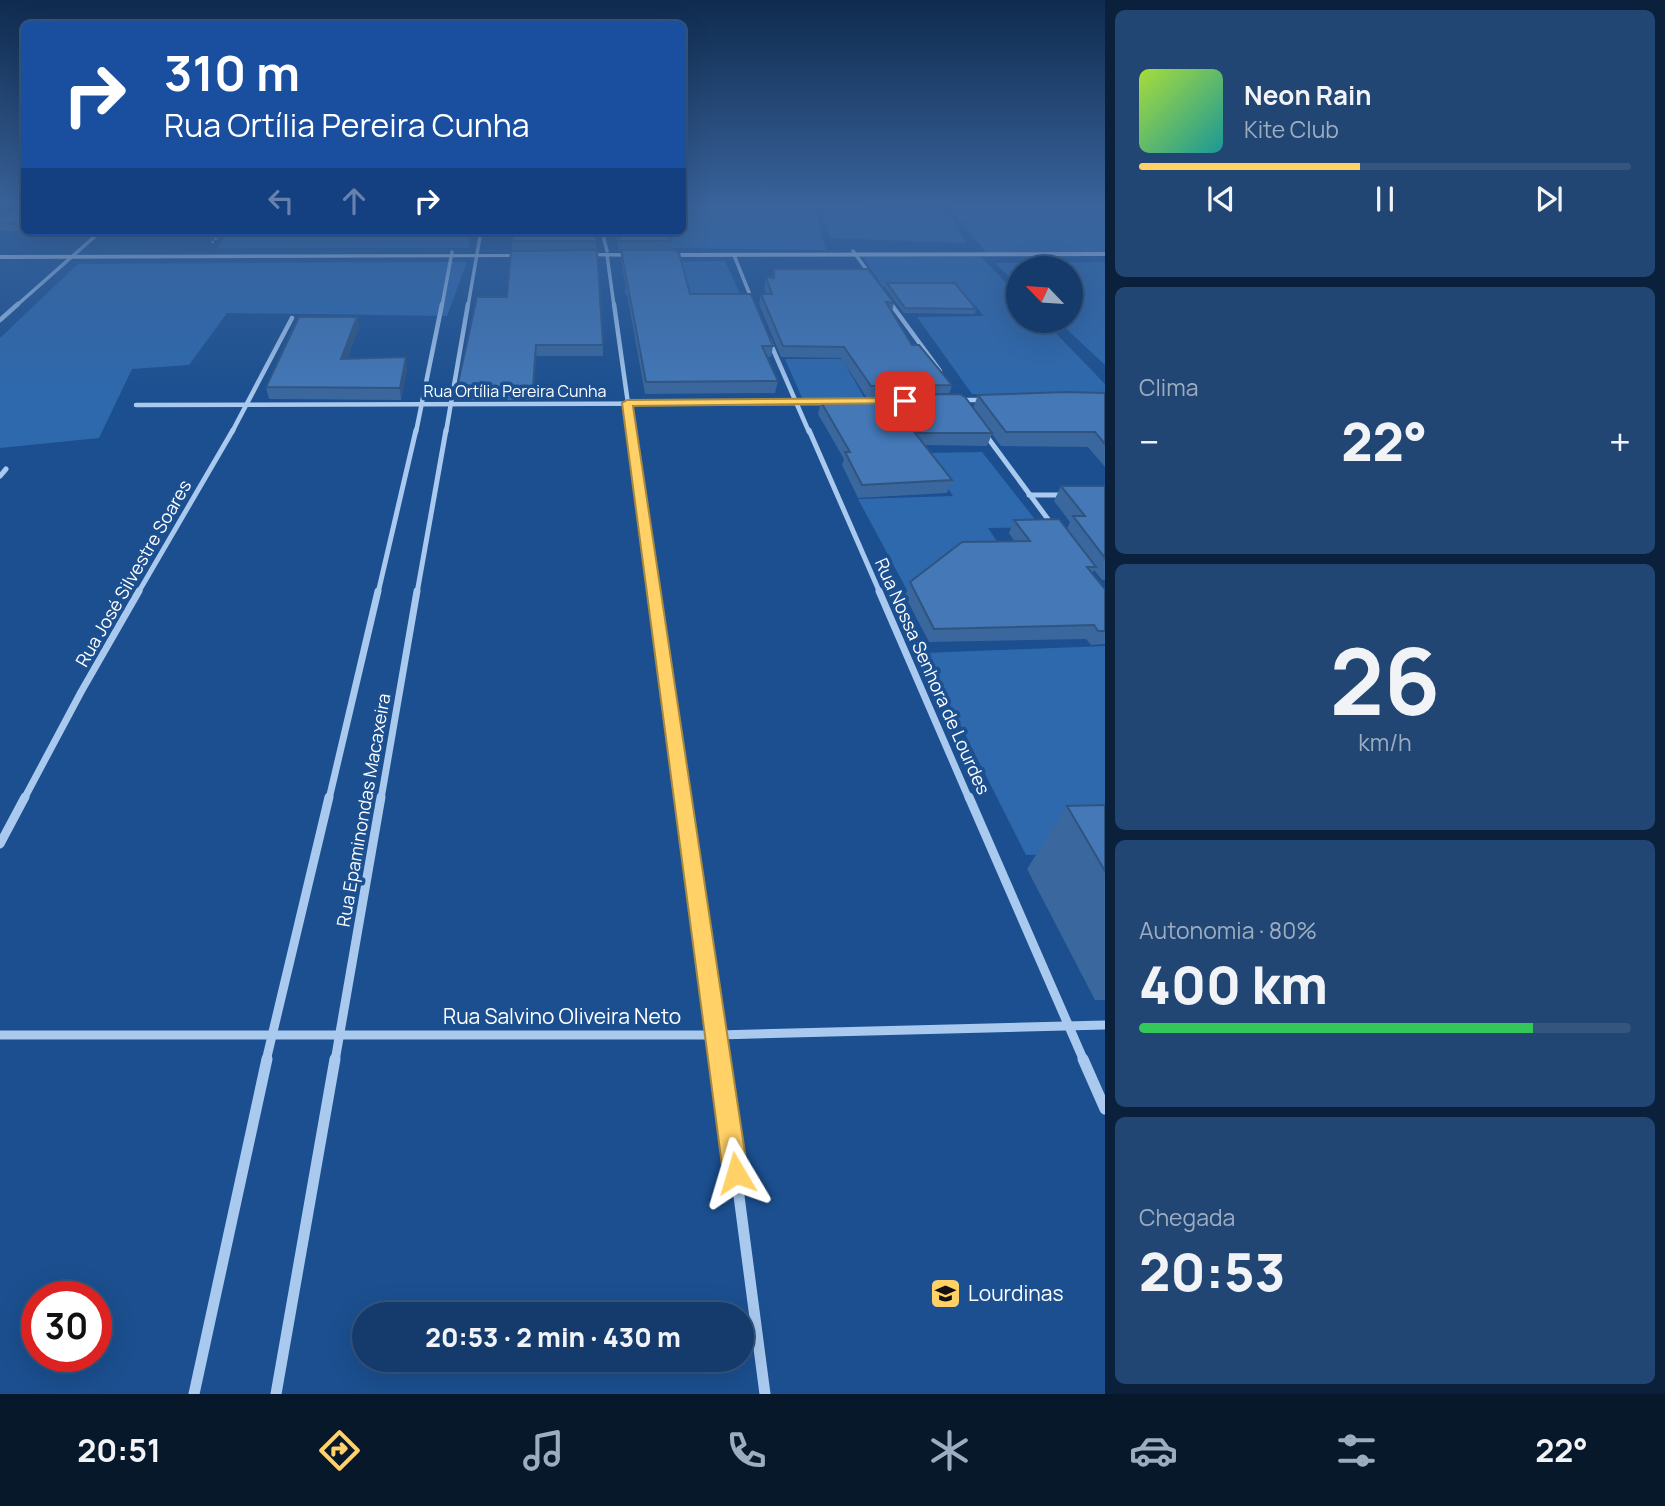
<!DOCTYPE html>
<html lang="pt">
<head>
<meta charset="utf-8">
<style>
  body { margin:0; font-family:Manrope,sans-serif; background:#214673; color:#f1f3f6; height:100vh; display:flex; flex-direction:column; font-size:26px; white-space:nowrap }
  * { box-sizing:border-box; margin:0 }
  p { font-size:23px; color:#9dadc1 }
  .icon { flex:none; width:38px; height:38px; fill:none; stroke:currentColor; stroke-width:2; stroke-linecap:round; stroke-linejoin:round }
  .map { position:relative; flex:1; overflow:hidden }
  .sheet { display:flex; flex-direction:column; gap:10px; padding:10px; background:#0b203b; width:560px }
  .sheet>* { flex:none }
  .guide { position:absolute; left:21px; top:21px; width:665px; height:214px; border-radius:10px; box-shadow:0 7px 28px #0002,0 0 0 2px #33557e; background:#1a4fa0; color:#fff; overflow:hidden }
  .needle { width:46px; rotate:295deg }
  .fabs { position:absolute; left:1006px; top:256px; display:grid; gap:14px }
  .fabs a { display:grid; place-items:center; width:77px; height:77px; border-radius:50%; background:#143b6b; box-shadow:0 7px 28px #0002,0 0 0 2px #33557e; font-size:35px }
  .speed { position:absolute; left:21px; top:1281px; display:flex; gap:14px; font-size:35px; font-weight:700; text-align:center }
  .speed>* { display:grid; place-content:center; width:91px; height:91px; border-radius:50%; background:#143b6b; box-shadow:0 7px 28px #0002,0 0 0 2px #33557e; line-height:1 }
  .speed .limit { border:10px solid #d22; background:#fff; color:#111 }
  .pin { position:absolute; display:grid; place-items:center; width:60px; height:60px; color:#fff; margin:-30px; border-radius:14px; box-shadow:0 4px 10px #0006 }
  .me { position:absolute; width:77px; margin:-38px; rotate:353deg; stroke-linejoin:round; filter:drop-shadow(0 0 5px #0008) }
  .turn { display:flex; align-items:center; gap:24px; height:147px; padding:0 28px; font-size:32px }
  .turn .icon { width:91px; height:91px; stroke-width:2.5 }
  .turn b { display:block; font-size:49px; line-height:60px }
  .lanes { display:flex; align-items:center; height:66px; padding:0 28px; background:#0003; justify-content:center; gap:35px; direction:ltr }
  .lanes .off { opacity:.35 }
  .big { font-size:52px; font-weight:800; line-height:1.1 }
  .sheet .widget { flex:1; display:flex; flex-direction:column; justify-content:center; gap:10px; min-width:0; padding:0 24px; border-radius:10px; background:#214673 }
  .sheet .dial { align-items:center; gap:0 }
  .dial b { font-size:91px; line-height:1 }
  .song { display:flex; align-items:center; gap:21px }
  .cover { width:84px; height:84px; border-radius:10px; background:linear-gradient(135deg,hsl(80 70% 55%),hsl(180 70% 35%)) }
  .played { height:7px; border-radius:4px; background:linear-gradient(90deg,#ffd166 45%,#33557e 45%) }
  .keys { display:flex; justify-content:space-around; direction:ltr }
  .heat { display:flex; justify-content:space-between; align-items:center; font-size:38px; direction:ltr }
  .charge { height:10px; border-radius:5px; background:linear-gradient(90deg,#34c759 80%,#33557e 0) }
  .trip { position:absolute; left:352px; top:1302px; width:402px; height:70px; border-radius:35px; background:#143b6b; box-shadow:0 7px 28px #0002,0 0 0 2px #33557e; font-weight:800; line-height:70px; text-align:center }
  .tab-bar { display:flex; height:112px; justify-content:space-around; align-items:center; background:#08182b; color:#9dadc1 }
  .tab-bar .icon { width:49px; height:49px }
  .tab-bar .selected { color:#ffd166 }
  .tab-bar b { font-size:32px; color:#f1f3f6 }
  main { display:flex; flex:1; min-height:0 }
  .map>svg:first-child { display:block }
</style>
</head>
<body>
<main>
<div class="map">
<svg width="1105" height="1394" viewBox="0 0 1105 1394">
  <rect width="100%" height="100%" fill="#1b4f8f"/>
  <g fill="#2e69ad">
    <path d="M683 206H877L814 207 826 250 670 248 664 231H682Z"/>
    <path d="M949 206H1105V255H988Z"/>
    <path d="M821 209 947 213 967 243 830 238Z"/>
    <path d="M228 231H468L469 248H218Z"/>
    <path d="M862 256 981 257 1018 295V320H1043L1105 384V396L972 394 917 317 984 316 973 303H902L958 288 883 287Z"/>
    <path d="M725 261 745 304 684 295H626L624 290 690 289 679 262Z"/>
    <path d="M467 262 447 316 227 313 189 365 132 369 99 438 0 448V338L78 264Z"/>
    <path d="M1105 262V365L1057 320H1071V268H1018V285L995 263Z"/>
    <path d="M785 359H842L865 399 803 400Z"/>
    <path d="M982 452 1041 527 988 528 1004 552 907 590 858 499 953 496 924 453Z"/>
    <path d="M1105 646V852L1026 855 924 653Z"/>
  </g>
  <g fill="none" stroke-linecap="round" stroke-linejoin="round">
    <path stroke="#a9c9ee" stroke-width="2" stroke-dasharray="2 2.5" stroke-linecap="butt" d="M212 243 223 231"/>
    <g stroke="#a9c9ee" stroke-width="3.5">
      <path d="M602 231 607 251"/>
      <path d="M853 251 872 277"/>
      <path d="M607 255 614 306"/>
      <path d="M734 255 752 300"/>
      <path d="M889 301 893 306"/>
      <path d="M16 306 101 231"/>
      <path d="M442 306 452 252"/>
      <path d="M468 306 481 231"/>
    </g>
    <g stroke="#a9c9ee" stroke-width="4.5">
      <path d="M614 304 632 432"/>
      <path d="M891 304 940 371"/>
      <path d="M0 320 18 304"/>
      <path d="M769 340 809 432"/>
      <path d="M959 400H985"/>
      <path d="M136 405 828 403"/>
      <path d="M232 432 292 318"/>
      <path d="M416 432 442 304"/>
      <path d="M446 432 468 304"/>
    </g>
    <g stroke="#a9c9ee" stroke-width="5">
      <path d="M632 430 655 593"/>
      <path d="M809 430 880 593"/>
      <path d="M985 434 1053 526"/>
      <path d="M0 476 6 469"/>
      <path d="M1029 495H1066"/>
      <path d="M138 593 233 430"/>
      <path d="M378 593 416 430"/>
      <path d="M417 593 446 430"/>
    </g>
    <g stroke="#a9c9ee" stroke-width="7">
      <path d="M655 591 684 799"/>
      <path d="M879 591 969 799"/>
      <path d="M24 799 81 692 139 591"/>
      <path d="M329 799 378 591"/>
      <path d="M381 799 417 591"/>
    </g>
    <g stroke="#a9c9ee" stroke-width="9">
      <path d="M684 797 721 1061"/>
      <path d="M969 797 1084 1061"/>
      <path d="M0 844 25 797"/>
      <path d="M0 1035H718L1105 1025"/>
      <path d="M266 1061 329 797"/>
      <path d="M335 1061 381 797"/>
    </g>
    <g stroke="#a9c9ee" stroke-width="11">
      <path d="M721 1059 765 1394"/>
      <path d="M1083 1059 1105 1109"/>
      <path d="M194 1394 267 1059"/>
      <path d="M276 1394 335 1059"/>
    </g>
    <g fill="#d6e6fa" fill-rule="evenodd">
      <path d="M1105 252V256L663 257 660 255 663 253Z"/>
      <path d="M579 253H639L642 255 639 257 577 256Z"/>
      <path d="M529 254 527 257 0 259V255Z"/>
    </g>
  </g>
  <g fill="#3a679d">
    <path d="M24 206V231H37H0V220Z"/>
    <path d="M615 231H666L670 241V250L690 294 773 346 771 357H767L778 381 775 393 645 394 621 260V251H619Z"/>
    <path d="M512 241H596V250L603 345V356H536L533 400H458L457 388 507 297 512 251Z"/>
    <path d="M774 269 894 303 892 312 912 345 952 385 949 394 973 408 978 395 1105 393V467L1088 447 1001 446 992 434 987 446 925 445 952 480 947 493 858 498 842 465 844 459 818 414 821 402 875 401 876 398H867L841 358 781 357 759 304 761 294H766L764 288 766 277 773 278Z"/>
    <path d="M887 283 976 309 975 314 904 313 885 288Z"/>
    <path d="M357 317 359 327 347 358 407 369 401 400 269 399 266 387Z"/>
    <path d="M1061 486H1105V580H1102L1094 570 1093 573 1105 589V644L1091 645 1086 639 929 642 905 596 910 582 1014 541 1009 533 1014 520 1067 529 1070 522 1054 501Z"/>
    <path d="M1105 805V1000H1095L1027 869 1067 806Z"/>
  </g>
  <g fill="#305480">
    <path d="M357 317 359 327 342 370 341 359Z"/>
    <path d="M536 345V356L533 400V388Z"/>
    <path d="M406 357 407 369 401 400 400 388Z"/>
  </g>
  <g fill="#4478b7" stroke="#305480" stroke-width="2">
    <path d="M21 206H24V224L0 223V220Z"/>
    <path d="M513 231H595L596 241H512Z"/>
    <path d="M618 231H666L670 241H620Z"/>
    <path d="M597 250 603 345H536L533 388H457L477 297H507L511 251Z"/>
    <path d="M621 250H674L679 253 690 294H751L773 346H762L778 381 646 382Z"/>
    <path d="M774 269H868L894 303 886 302 912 345H919L952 385 871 386 844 347 783 346 761 294H772L766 277 774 278Z"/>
    <path d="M887 283H955L976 309 905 308Z"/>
    <path d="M299 317H357L341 359 406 357 400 388 266 387Z"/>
    <path d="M1066 392 1105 393V444L1095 432H1006L978 395Z"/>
    <path d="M960 394 965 397 992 433H915L952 480 862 485 845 452H850L821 402 881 401 877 395Z"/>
    <path d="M1061 486H1105V558L1073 516H1085Z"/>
    <path d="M1059 519 1096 567H1087L1105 589V631H1098L1094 625 934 629 910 582 962 542 1030 541 1014 520Z"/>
    <path d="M1105 805V871L1067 806Z"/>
  </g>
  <linearGradient id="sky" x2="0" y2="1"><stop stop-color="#0f2b4f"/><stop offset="0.51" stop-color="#39639b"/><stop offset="1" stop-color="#39639b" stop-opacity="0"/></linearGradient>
  <rect width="1105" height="401" fill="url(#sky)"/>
  <path fill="#ffd166" stroke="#a68842" stroke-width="2" d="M905 398 910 401 909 403 633 406 748 1173 745 1182 736 1186 727 1182 723 1173 622 403 627 400Z"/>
  <defs>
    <symbol id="school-square" viewBox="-11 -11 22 22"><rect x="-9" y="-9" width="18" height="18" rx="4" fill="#ffd166" stroke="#1b4f8f"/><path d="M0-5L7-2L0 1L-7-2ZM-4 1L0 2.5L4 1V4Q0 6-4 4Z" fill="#111"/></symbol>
  </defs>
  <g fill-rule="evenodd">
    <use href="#school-square" x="928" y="1276" width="35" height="35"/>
  </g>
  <g text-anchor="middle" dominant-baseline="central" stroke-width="7" stroke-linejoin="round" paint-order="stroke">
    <g font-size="16" fill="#fff" stroke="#1b4f8f">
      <text x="515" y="391">Rua Ortília Pereira Cunha</text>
    </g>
    <g font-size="18" fill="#fff" stroke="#1b4f8f">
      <text transform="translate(133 573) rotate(-60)">Rua José Silvestre Soares</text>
      <text transform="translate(933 676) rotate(66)">Rua Nossa Senhora de Lourdes</text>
      <text transform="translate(363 810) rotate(-80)">Rua Epaminondas Macaxeira</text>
    </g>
    <g font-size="21" fill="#fff" stroke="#1b4f8f">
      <text x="562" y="1016">Rua Salvino Oliveira Neto</text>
    </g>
    <g font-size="21" fill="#fff" stroke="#1b4f8f" text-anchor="start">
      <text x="968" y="1293">Lourdinas</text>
    </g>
  </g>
</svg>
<div class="fabs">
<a><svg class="needle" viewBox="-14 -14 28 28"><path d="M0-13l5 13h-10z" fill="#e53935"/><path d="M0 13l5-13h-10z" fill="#9dadc1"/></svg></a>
</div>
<div class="speed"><div class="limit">30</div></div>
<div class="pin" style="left:905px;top:401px;background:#d93025"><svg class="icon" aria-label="arrive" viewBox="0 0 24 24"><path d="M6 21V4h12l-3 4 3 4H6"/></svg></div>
<svg class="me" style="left:736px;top:1173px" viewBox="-20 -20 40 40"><path d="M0-17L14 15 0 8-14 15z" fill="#ffd166" stroke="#fff" stroke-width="4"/></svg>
<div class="trip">20:53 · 2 min · 430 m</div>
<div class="guide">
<div class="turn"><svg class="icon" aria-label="right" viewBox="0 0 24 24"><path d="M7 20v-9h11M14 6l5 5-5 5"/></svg><div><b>310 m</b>Rua Ortília Pereira Cunha</div></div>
<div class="lanes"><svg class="icon off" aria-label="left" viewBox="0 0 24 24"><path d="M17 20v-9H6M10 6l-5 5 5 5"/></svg><svg class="icon off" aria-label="ahead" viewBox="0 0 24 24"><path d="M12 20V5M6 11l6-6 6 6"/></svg><svg class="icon" aria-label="right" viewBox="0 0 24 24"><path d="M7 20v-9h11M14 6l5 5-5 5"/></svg></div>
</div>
</div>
<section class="sheet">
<div class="widget">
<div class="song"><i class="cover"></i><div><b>Neon Rain</b><p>Kite Club</p></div></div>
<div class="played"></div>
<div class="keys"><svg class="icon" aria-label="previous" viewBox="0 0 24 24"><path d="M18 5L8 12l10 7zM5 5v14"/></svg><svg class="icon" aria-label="pause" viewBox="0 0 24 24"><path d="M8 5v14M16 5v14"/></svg><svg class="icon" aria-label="next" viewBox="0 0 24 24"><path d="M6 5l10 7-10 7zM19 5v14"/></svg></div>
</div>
<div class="widget"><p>Clima</p>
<div class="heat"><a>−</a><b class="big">22°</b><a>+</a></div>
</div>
<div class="widget dial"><b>26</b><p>km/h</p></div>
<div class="widget"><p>Autonomia · 80%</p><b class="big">400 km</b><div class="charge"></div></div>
<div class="widget"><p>Chegada</p><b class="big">20:53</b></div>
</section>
</main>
<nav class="tab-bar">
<b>20:51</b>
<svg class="icon selected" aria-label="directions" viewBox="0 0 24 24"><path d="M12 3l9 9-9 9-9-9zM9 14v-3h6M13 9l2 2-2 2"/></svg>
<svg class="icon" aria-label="music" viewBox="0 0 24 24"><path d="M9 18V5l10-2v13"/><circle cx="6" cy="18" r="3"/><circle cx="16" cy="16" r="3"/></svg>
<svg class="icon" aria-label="phone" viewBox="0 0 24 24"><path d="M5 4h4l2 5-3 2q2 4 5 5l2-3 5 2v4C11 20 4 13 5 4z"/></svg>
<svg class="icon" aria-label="climate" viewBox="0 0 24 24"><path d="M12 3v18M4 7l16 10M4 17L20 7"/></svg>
<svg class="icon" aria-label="car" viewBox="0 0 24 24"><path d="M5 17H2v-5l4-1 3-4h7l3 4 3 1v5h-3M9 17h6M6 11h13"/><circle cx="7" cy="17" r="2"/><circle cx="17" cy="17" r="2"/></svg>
<svg class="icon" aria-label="filters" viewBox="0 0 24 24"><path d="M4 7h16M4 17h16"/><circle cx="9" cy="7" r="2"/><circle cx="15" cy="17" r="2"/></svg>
<b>22°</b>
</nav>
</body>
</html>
